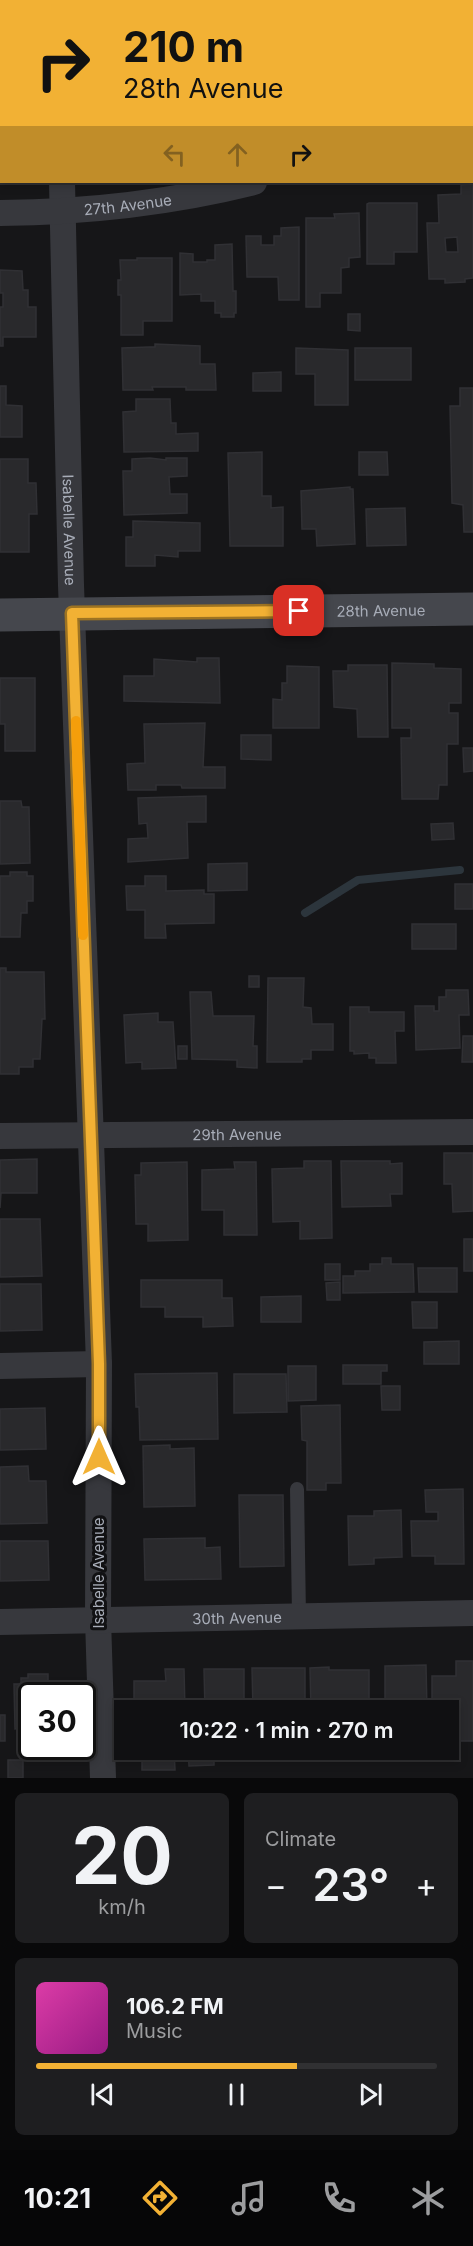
<!DOCTYPE html>
<html lang="en">
<head>
<meta charset="utf-8">
<style>
  body { margin:0; font-family:Inter,sans-serif; background:#1e1e20; color:#f1f3f6; height:100vh; display:flex; flex-direction:column; font-size:22px; white-space:nowrap }
  * { box-sizing:border-box; margin:0 }
  p { font-size:20px; color:#9c9d9f }
  .icon { flex:none; width:33px; height:33px; fill:none; stroke:currentColor; stroke-width:2; stroke-linecap:round; stroke-linejoin:round }
  .map { position:relative; height:1778px; overflow:hidden }
  .panel { display:flex; flex-direction:column; gap:15px; padding:15px; background:#09090a; flex:1 }
  .panel>* { flex:none }
  .hud { position:absolute; left:0px; top:0px; width:474px; height:183px; box-shadow:0 3px 9px #0003,0 0 0 2px #303032; background:#f2b134; color:#111; overflow:hidden }
  .speed { position:absolute; left:18px; top:1682px; display:flex; gap:12px; font-size:30px; font-weight:700; text-align:center }
  .speed>* { display:grid; place-content:center; width:78px; height:78px; border-radius:50%; background:#101012; box-shadow:0 3px 9px #0003,0 0 0 2px #303032; line-height:1 }
  .speed .limit { border:3px solid #111; border-radius:9px; background:#fff; color:#111 }
  .pin { position:absolute; display:grid; place-items:center; width:51px; height:51px; color:#fff; margin:-26px; border-radius:12px; box-shadow:0 3px 9px #0006 }
  .me { position:absolute; width:66px; margin:-33px; rotate:0deg; stroke-linejoin:round; filter:drop-shadow(0 0 4px #0008) }
  .turn { display:flex; align-items:center; gap:21px; height:126px; padding:0 24px; font-size:27px }
  .turn .icon { width:78px; height:78px; stroke-width:2.5 }
  .turn b { display:block; font-size:42px; line-height:51px }
  .lanes { display:flex; align-items:center; height:57px; padding:0 24px; background:#0003; justify-content:center; gap:30px; direction:ltr }
  .lanes .off { opacity:.35 }
  .big { font-size:45px; font-weight:600; line-height:1.1 }
  .panel .card { flex:1; display:flex; flex-direction:column; justify-content:center; gap:9px; min-width:0; padding:0 21px; border-radius:9px; background:#1e1e20 }
  .panel .dial { align-items:center; gap:0 }
  .dial b { font-size:78px; line-height:1 }
  .song { display:flex; align-items:center; gap:18px }
  .cover { width:72px; height:72px; border-radius:9px; background:linear-gradient(135deg,hsl(320 70% 55%),hsl(310 70% 35%)) }
  .played { height:6px; border-radius:3px; background:linear-gradient(90deg,#f2b134 65%,#303032 65%) }
  .keys { display:flex; justify-content:space-around; direction:ltr }
  .heat { display:flex; justify-content:space-between; align-items:center; font-size:33px; direction:ltr }
  .panel .tiles { flex:1; display:grid; gap:15px; grid-template-columns:1fr 1fr }
  .card:last-child { grid-column:span 2 }
  .trip { position:absolute; left:114px; top:1700px; width:345px; height:60px; border-radius:0px; background:#101012; box-shadow:0 3px 9px #0003,0 0 0 2px #303032; font-weight:600; line-height:60px; text-align:center }
  .tab-bar { display:flex; height:96px; justify-content:space-around; align-items:center; background:#060607; color:#9c9d9f }
  .tab-bar .icon { width:42px; height:42px }
  .tab-bar .current { color:#f2b134 }
  .tab-bar b { font-size:27px; color:#f1f3f6 }
  .map>svg:first-child { display:block }
</style>
</head>
<body>
<div class="map">
<svg width="473" height="1778" viewBox="0 0 473 1778">
  <rect width="100%" height="100%" fill="#161618"/>
  <g fill="none" stroke-linecap="round" stroke-linejoin="round">
    <path stroke="#2c353c" stroke-width="8" d="M305 913 358 880 460 870"/>
  </g>
  <g fill="#29292c" stroke="#303034" stroke-width="1.5" fill-rule="evenodd">
    <rect x="0" y="81" width="2" height="82"/>
    <path d="M473 184V278L465 279V282L445 283V279H429L427 223H439L438 195 461 194V185ZM457 237 458 252H446L445 238Z"/>
    <path d="M369 203H417V252H394V264H367V204Z"/>
    <path d="M359 213 360 257 349 258V267L341 268V293H320V307H306V218H335L334 214Z"/>
    <path d="M299 227V300H279L278 277H247L246 236H261V245H274V236H281V228Z"/>
    <path d="M232 244 233 291H236V313H234V317H221V313H215V301H201V294L180 295V253L193 254V262H207V260H215V245Z"/>
    <path d="M137 258H172V321H143V335H121V295H118V280H121L120 260H137Z"/>
    <path d="M0 270 22 271 23 290H28V307H36V337H3V346H0V307H3V293H0Z"/>
    <path d="M348 314H360V331L348 330Z"/>
    <path d="M155 344 200 346V364H215L216 390H186V387H152L153 390H123L122 348 149 347H155Z"/>
    <path d="M296 348 348 350V405H315V374H296Z"/>
    <rect x="355" y="348" width="56" height="32"/>
    <path d="M281 372V391H253V373Z"/>
    <path d="M0 386H6V405L22 406V437H0Z"/>
    <path d="M460 388H473V532H464L463 505 452 503 450 406H460Z"/>
    <path d="M136 399H170L171 423H176V434L198 433V451L124 452 123 412 136 411Z"/>
    <path d="M262 452V496H271V508L283 507V546H230L228 453Z"/>
    <path d="M359 452H387L388 475H359Z"/>
    <path d="M150 458 166 460V458H187V476L169 477 170 494H187V513L124 515 123 471H132V459Z"/>
    <path d="M0 459H28V483H36L37 514H29V552H0Z"/>
    <path d="M350 487V489H353L355 544 317 546 316 529H302L301 491Z"/>
    <path d="M405 508 406 545 367 546 366 509Z"/>
    <path d="M133 521 200 523V551H178V557L155 555V566H126V537H133Z"/>
    <path d="M197 658H219L220 703 124 701V676H154V659L197 662Z"/>
    <path d="M392 663 434 664V668L461 669V703H449V713H458V744H447V785H439L438 799H402L401 738H411V728H392Z"/>
    <path d="M348 665H387L388 737H358L357 709 334 707 333 671H348Z"/>
    <path d="M287 666 319 667V728H273V699L282 700V683H287Z"/>
    <path d="M0 678H35V751H5V724H0Z"/>
    <path d="M205 723 203 767H225V788H182L181 785H156V790H128L127 764 145 763 144 724Z"/>
    <path d="M241 735H271V760L241 759Z"/>
    <path d="M463 748H473V771L464 772Z"/>
    <path d="M206 796V822H187L188 858 128 862V839L148 838 147 823 139 824 138 798Z"/>
    <path d="M0 801H21L22 807H29L30 863 0 864Z"/>
    <path d="M453 823 454 839 432 840 431 824Z"/>
    <path d="M247 863V890L208 891V864Z"/>
    <path d="M10 872H27V876H33V901H27V913H21L20 937H0V876H10Z"/>
    <path d="M145 876H166V891L204 890V894H214V923L165 924 166 938H145V910H127L126 886H145Z"/>
    <rect x="455" y="884" width="18" height="25"/>
    <rect x="412" y="924" width="44" height="25"/>
    <path d="M0 968H6V972H44L45 1019H42L40 1059H33V1067H19V1074H0Z"/>
    <rect x="249" y="976" width="10" height="11"/>
    <path d="M268 978H304L303 1007 311 1008 312 1024H333V1050H311V1059H302V1062H267Z"/>
    <path d="M446 990H468L469 1015H459L460 1048 416 1050 415 1006H434V1011H439V997H446Z"/>
    <path d="M190 992H211L213 1016H254L253 1046H257V1068L237 1067V1060L192 1059Z"/>
    <path d="M350 1007H369V1012H404V1031H395L396 1063H376V1058H369V1053L354 1054V1051H350Z"/>
    <path d="M158 1013V1022H173L176 1068 142 1069V1062L126 1063 124 1015Z"/>
    <path d="M463 1036H473V1062H462Z"/>
    <rect x="178" y="1046" width="9" height="13"/>
    <path d="M444 1153H473V1211L453 1212 452 1184H444Z"/>
    <path d="M37 1159V1193H1L0 1208V1160Z"/>
    <path d="M304 1161H331L332 1238 300 1239V1221L273 1222 272 1169 304 1168Z"/>
    <path d="M341 1161H390V1164L402 1163V1194H390L391 1206 342 1207Z"/>
    <path d="M187 1162 188 1240 148 1241V1224H136L135 1175H141V1163Z"/>
    <path d="M234 1162H256L257 1235H224V1210H202V1170L235 1169Z"/>
    <path d="M0 1219H40L42 1276 0 1277Z"/>
    <rect x="464" y="1239" width="9" height="32"/>
    <path d="M382 1258H391V1264H413L414 1292 343 1293V1276H355V1271H370V1264H382Z"/>
    <rect x="325" y="1264" width="15" height="16"/>
    <path d="M418 1268H457V1292H419Z"/>
    <path d="M141 1280H222V1298H232L233 1326 203 1327V1317H165V1307H141Z"/>
    <path d="M340 1282V1300H327L326 1283Z"/>
    <path d="M0 1284H41L42 1330 0 1331Z"/>
    <path d="M301 1296V1322H261V1297Z"/>
    <path d="M412 1302H437V1328H413Z"/>
    <path d="M459 1341V1364H424V1342Z"/>
    <path d="M343 1365H387V1371H381V1384H343Z"/>
    <path d="M288 1366H316V1400L288 1401Z"/>
    <path d="M217 1373 218 1439 140 1440 139 1407H136L135 1374Z"/>
    <path d="M234 1374H286L287 1412 234 1413Z"/>
    <path d="M381 1386H400V1410H382Z"/>
    <path d="M340 1405 341 1483H326V1490H307V1441L302 1440 301 1406Z"/>
    <path d="M45 1408 46 1449 0 1450V1409Z"/>
    <path d="M170 1445V1449L194 1448 195 1506 144 1507 143 1446Z"/>
    <path d="M28 1466 29 1481H46L47 1523 0 1524V1467Z"/>
    <path d="M463 1489 464 1564H435V1556H412L411 1521H438V1512H426L425 1490Z"/>
    <path d="M239 1495H283L284 1566 240 1567Z"/>
    <path d="M401 1510 402 1557 374 1558V1564L349 1565 348 1516H374V1511Z"/>
    <path d="M205 1538V1548L220 1547 221 1579 145 1580 144 1539Z"/>
    <path d="M0 1541H48L49 1580 0 1581Z"/>
    <path d="M456 1661H473V1741H448V1710H432V1676H456Z"/>
    <path d="M426 1665 427 1710H374L385 1709V1666Z"/>
    <path d="M329 1667V1670H369V1710H311L310 1668Z"/>
    <path d="M252 1668H305V1710H253Z"/>
    <path d="M165 1669H184L185 1710H134V1681H166Z"/>
    <path d="M204 1669H244V1710H205Z"/>
    <path d="M28 1674H48V1695H32V1746H60L61 1757H29L28 1728 15 1729 14 1684H21V1678H28Z"/>
    <rect x="0" y="1715" width="5" height="26"/>
    <path d="M142 1749H174L175 1770H142Z"/>
    <path d="M188 1749H214V1765L189 1766Z"/>
    <path d="M223 1749H245V1753L223 1754Z"/>
    <rect x="8" y="1760" width="15" height="18"/>
  </g>
  <g fill="none" stroke-linecap="round" stroke-linejoin="round">
    <path stroke="#37383d" stroke-width="14" d="M297 1489 299 1616"/>
    <g stroke="#37383d" stroke-width="26">
      <path d="M56 0V2"/>
      <path d="M472 126H473"/>
      <path id="s1" d="M62 182 71 585 99 1364 98 1619 103 1778"/>
      <path id="s2" d="M0 213C86 212 170 203 254 182"/>
      <path id="s3" d="M0 1136 473 1132"/>
      <path d="M0 1366 99 1364"/>
      <path id="s4" d="M0 1622 473 1613"/>
    </g>
    <path stroke="#45474d" stroke-width="33" id="s5" d="M0 615 473 609"/>
  </g>
  <g fill="none" stroke-linecap="round" stroke-linejoin="round">
    <defs>
      <path id="route" d="M99 1457V1364L72 613 299 611"/>
    </defs>
    <use href="#route" stroke="#9d7322" stroke-width="15"/>
    <use href="#route" stroke="#f2b134" stroke-width="10"/>
    <path stroke="#f59e0b" stroke-width="10" d="M76 721 83 935"/>
  </g>
  <g text-anchor="middle" dominant-baseline="central" stroke-width="6" stroke-linejoin="round" paint-order="stroke">
    <g font-size="15" fill="#a8adb8" stroke="#111113">
      <text stroke="none"><textPath href="#s2" startOffset="128">27th Avenue</textPath></text>
      <text stroke="none"><textPath href="#s1" startOffset="348">Isabelle Avenue</textPath></text>
      <text stroke="none"><textPath href="#s5" startOffset="381">28th Avenue</textPath></text>
      <text stroke="none"><textPath href="#s3" startOffset="237">29th Avenue</textPath></text>
      <text transform="translate(98 1573) rotate(-90)">Isabelle Avenue</text>
      <text stroke="none"><textPath href="#s4" startOffset="237">30th Avenue</textPath></text>
    </g>
  </g>
</svg>
<div class="speed"><div class="limit">30</div></div>
<div class="pin" style="left:299px;top:611px;background:#d93025"><svg class="icon" aria-label="arrive" viewBox="0 0 24 24"><path d="M6 21V4h12l-3 4 3 4H6"/></svg></div>
<svg class="me" style="left:99px;top:1457px" viewBox="-20 -20 40 40"><path d="M0-17L14 15 0 8-14 15z" fill="#f2b134" stroke="#fff" stroke-width="4"/></svg>
<div class="trip">10:22 · 1 min · 270 m</div>
<div class="hud">
<div class="turn"><svg class="icon" aria-label="right" viewBox="0 0 24 24"><path d="M7 20v-9h11M14 6l5 5-5 5"/></svg><div><b>210 m</b>28th Avenue</div></div>
<div class="lanes"><svg class="icon off" aria-label="left" viewBox="0 0 24 24"><path d="M17 20v-9H6M10 6l-5 5 5 5"/></svg><svg class="icon off" aria-label="ahead" viewBox="0 0 24 24"><path d="M12 20V5M6 11l6-6 6 6"/></svg><svg class="icon" aria-label="right" viewBox="0 0 24 24"><path d="M7 20v-9h11M14 6l5 5-5 5"/></svg></div>
</div>
</div>
<section class="panel">
<div class="tiles">
<div class="card dial"><b>20</b><p>km/h</p></div>
<div class="card"><p>Climate</p>
<div class="heat"><a>−</a><b class="big">23°</b><a>+</a></div>
</div>
<div class="card">
<div class="song"><i class="cover"></i><div><b>106.2 FM</b><p>Music</p></div></div>
<div class="played"></div>
<div class="keys"><svg class="icon" aria-label="previous" viewBox="0 0 24 24"><path d="M18 5L8 12l10 7zM5 5v14"/></svg><svg class="icon" aria-label="pause" viewBox="0 0 24 24"><path d="M8 5v14M16 5v14"/></svg><svg class="icon" aria-label="next" viewBox="0 0 24 24"><path d="M6 5l10 7-10 7zM19 5v14"/></svg></div>
</div>
</div>
</section>
<nav class="tab-bar">
<b>10:21</b>
<svg class="icon current" aria-label="directions" viewBox="0 0 24 24"><path d="M12 3l9 9-9 9-9-9zM9 14v-3h6M13 9l2 2-2 2"/></svg>
<svg class="icon" aria-label="music" viewBox="0 0 24 24"><path d="M9 18V5l10-2v13"/><circle cx="6" cy="18" r="3"/><circle cx="16" cy="16" r="3"/></svg>
<svg class="icon" aria-label="phone" viewBox="0 0 24 24"><path d="M5 4h4l2 5-3 2q2 4 5 5l2-3 5 2v4C11 20 4 13 5 4z"/></svg>
<svg class="icon" aria-label="climate" viewBox="0 0 24 24"><path d="M12 3v18M4 7l16 10M4 17L20 7"/></svg>
</nav>
</body>
</html>
